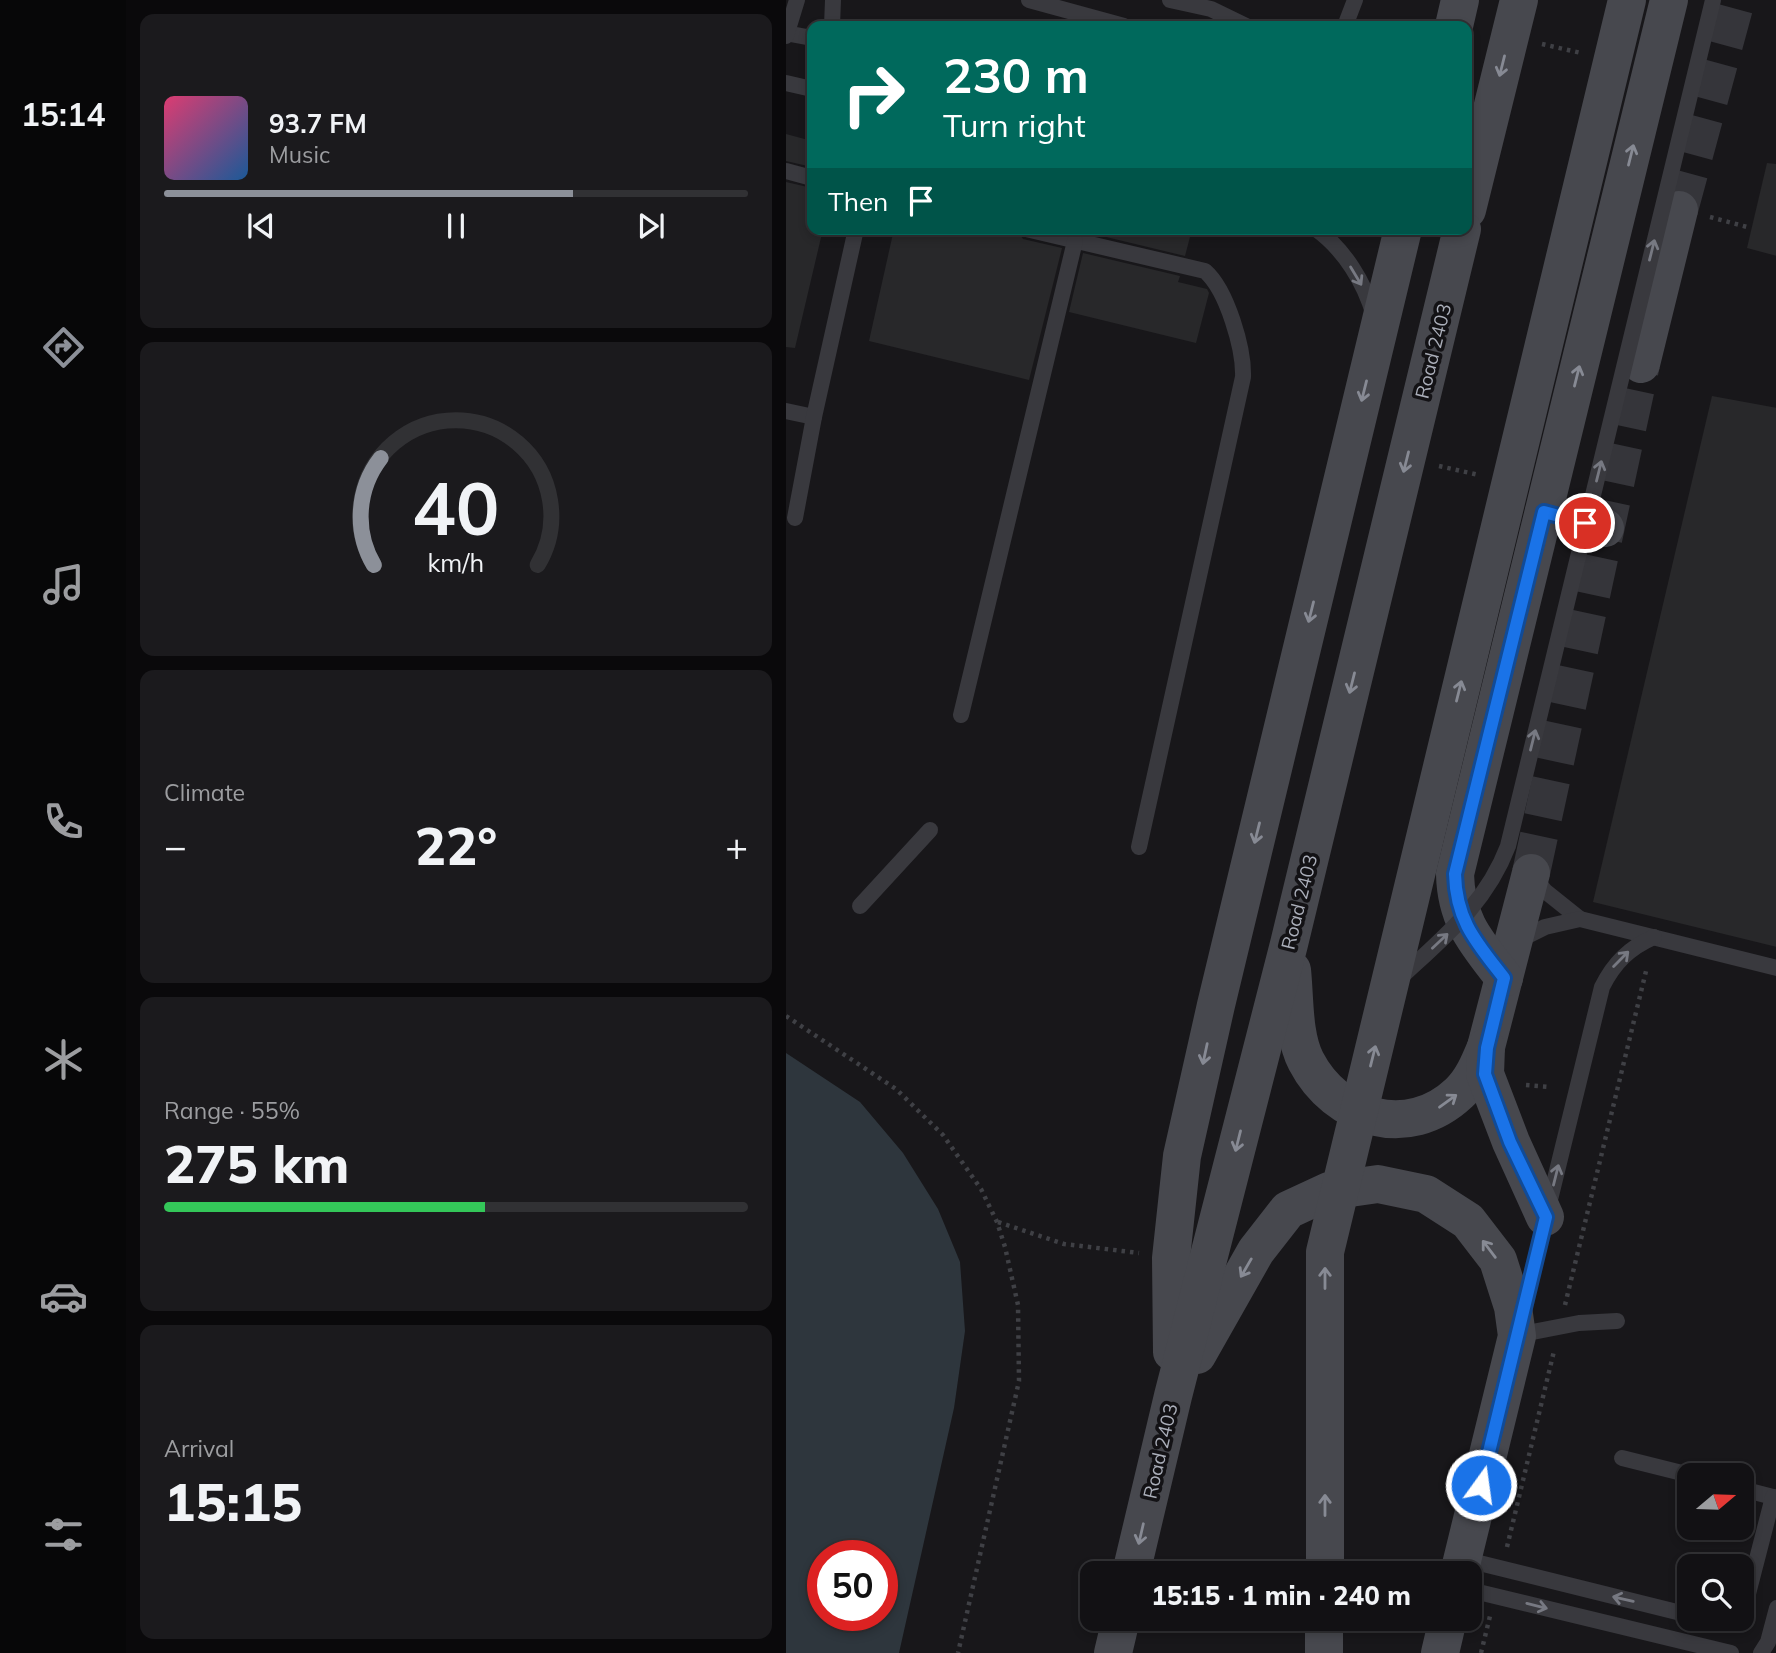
<!DOCTYPE html>
<html lang="en">
<head>
<meta charset="utf-8">
<style>
  body { margin:0; font-family:Mulish,sans-serif; background:#1b1a1d; color:#f1f3f6; height:100vh; display:flex; flex-direction:column; font-size:26px; white-space:nowrap }
  * { box-sizing:border-box; margin:0 }
  p { font-size:23px; color:#9c9da0 }
  .icon { flex:none; width:38px; height:38px; fill:none; stroke:currentColor; stroke-width:2; stroke-linecap:round; stroke-linejoin:round }
  .map { position:relative; flex:1; overflow:hidden }
  .sheet { display:flex; flex-direction:column; gap:14px; padding:14px; background:#0a090b; width:660px }
  .sheet>* { flex:none }
  .hud { position:absolute; left:21px; top:21px; width:665px; height:214px; border-radius:14px; box-shadow:0 4px 10px #0003,0 0 0 2px #313134; background:#00695c; color:#fff; overflow:hidden }
  .needle { width:46px; rotate:71deg }
  .tools { position:absolute; left:891px; top:1463px; display:grid; gap:14px }
  .tools a { display:grid; place-items:center; width:77px; height:77px; border-radius:14px; background:#121114; box-shadow:0 4px 10px #0003,0 0 0 2px #313134; font-size:35px }
  .speed { position:absolute; left:21px; top:1540px; display:flex; gap:14px; font-size:35px; font-weight:700; text-align:center }
  .speed>* { display:grid; place-content:center; width:91px; height:91px; border-radius:50%; background:#121114; box-shadow:0 4px 10px #0003,0 0 0 2px #313134; line-height:1 }
  .speed .limit { border:10px solid #d22; background:#fff; color:#111 }
  .pin { position:absolute; display:grid; place-items:center; width:60px; height:60px; color:#fff; margin:-30px; border:4px solid #fff; border-radius:50%; box-shadow:0 2px 7px #0007 }
  .me { position:absolute; width:77px; margin:-38px; rotate:14deg; stroke-linejoin:round; filter:drop-shadow(0 0 5px #0008) }
  .turn { display:flex; align-items:center; gap:24px; height:147px; padding:0 21px; font-size:32px }
  .turn .icon { width:91px; height:91px; stroke-width:2.5 }
  .turn b { display:block; font-size:49px; line-height:60px }
  .then { display:flex; align-items:center; height:66px; padding:0 21px; background:#0003; gap:14px; font-size:26px }
  .big { font-size:52px; font-weight:800; line-height:1.1 }
  .sheet .card { flex:1; display:flex; flex-direction:column; justify-content:center; gap:10px; min-width:0; padding:0 24px; border-radius:14px; background:#1b1a1d }
  .sheet .dial { align-items:center; gap:0 }
  .dial svg { height:182px; overflow:visible; fill:none; stroke:#313134; stroke-width:7; stroke-linecap:round; text-anchor:middle }
  .dial text { fill:#f1f3f6; stroke:none }
  .song { display:flex; align-items:center; gap:21px }
  .cover { width:84px; height:84px; border-radius:10px; background:linear-gradient(135deg,hsl(340 70% 55%),hsl(210 70% 35%)) }
  .played { height:7px; border-radius:4px; background:linear-gradient(90deg,#8c9099 70%,#313134 70%) }
  .keys { display:flex; justify-content:space-around; direction:ltr }
  .heat { display:flex; justify-content:space-between; align-items:center; font-size:38px; direction:ltr }
  .charge { height:10px; border-radius:5px; background:linear-gradient(90deg,#34c759 55%,#313134 0) }
  .trip { position:absolute; left:294px; top:1561px; width:402px; height:70px; border-radius:14px; background:#121114; box-shadow:0 4px 10px #0003,0 0 0 2px #313134; font-weight:800; line-height:70px; text-align:center }
  main { display:flex; flex:1; min-height:0 }
  .dock { display:flex; flex-direction:column; width:126px; justify-content:space-around; align-items:center; background:#070708; color:#9c9da0 }
  .dock .icon { width:49px; height:49px }
  .dock .current { color:#8c9099 }
  .dock b { font-size:32px; color:#f1f3f6 }
  .map>svg:first-child { display:block }
</style>
</head>
<body>
<main>
<nav class="dock">
<b>15:14</b>
<svg class="icon current" aria-label="directions" viewBox="0 0 24 24"><path d="M12 3l9 9-9 9-9-9zM9 14v-3h6M13 9l2 2-2 2"/></svg>
<svg class="icon" aria-label="music" viewBox="0 0 24 24"><path d="M9 18V5l10-2v13"/><circle cx="6" cy="18" r="3"/><circle cx="16" cy="16" r="3"/></svg>
<svg class="icon" aria-label="phone" viewBox="0 0 24 24"><path d="M5 4h4l2 5-3 2q2 4 5 5l2-3 5 2v4C11 20 4 13 5 4z"/></svg>
<svg class="icon" aria-label="climate" viewBox="0 0 24 24"><path d="M12 3v18M4 7l16 10M4 17L20 7"/></svg>
<svg class="icon" aria-label="car" viewBox="0 0 24 24"><path d="M5 17H2v-5l4-1 3-4h7l3 4 3 1v5h-3M9 17h6M6 11h13"/><circle cx="7" cy="17" r="2"/><circle cx="17" cy="17" r="2"/></svg>
<svg class="icon" aria-label="filters" viewBox="0 0 24 24"><path d="M4 7h16M4 17h16"/><circle cx="9" cy="7" r="2"/><circle cx="15" cy="17" r="2"/></svg>
</nav>
<section class="sheet">
<div class="card">
<div class="song"><i class="cover"></i><div><b>93.7 FM</b><p>Music</p></div></div>
<div class="played"></div>
<div class="keys"><svg class="icon" aria-label="previous" viewBox="0 0 24 24"><path d="M18 5L8 12l10 7zM5 5v14"/></svg><svg class="icon" aria-label="pause" viewBox="0 0 24 24"><path d="M8 5v14M16 5v14"/></svg><svg class="icon" aria-label="next" viewBox="0 0 24 24"><path d="M6 5l10 7-10 7zM19 5v14"/></svg></div>
</div>
<div class="card dial"><svg viewBox="0 0 100 80">
<path d="M14 69A42 42 0 1 1 86 69"/>
<path d="M14 69A42 42 0 0 1 17 22" stroke="#8c9099"/>
<text x="50" y="56" font-size="32" font-weight="700">40</text>
<text x="50" y="72" font-size="11">km/h</text>
</svg></div>
<div class="card"><p>Climate</p>
<div class="heat"><a>−</a><b class="big">22°</b><a>+</a></div>
</div>
<div class="card"><p>Range · 55%</p><b class="big">275 km</b><div class="charge"></div></div>
<div class="card"><p>Arrival</p><b class="big">15:15</b></div>
</section>
<div class="map">
<svg width="991" height="1653" viewBox="0 0 991 1653">
  <rect width="100%" height="100%" fill="#18171a"/>
  <path fill="#2e363d" fill-rule="evenodd" d="M0 1053 74 1102 117 1153 152 1209 174 1262 179 1331 168 1408 113 1653H0ZM37 1556H96V1615H37Z"/>
  <g fill="#28282a">
    <path d="M0 134 26 141V167L0 161Z"/>
    <path d="M981 163 991 164V256L961 248Z"/>
    <path d="M0 182 26 188V229H37L9 348 0 347Z"/>
    <path d="M108 229H230L237 239 276 248 243 380 83 341Z"/>
    <path d="M287 229H391L405 233 399 256Z"/>
    <path d="M297 253 394 276 392 282 421 289 423 293 410 343 283 312Z"/>
    <path d="M926 396 991 408V947L807 902Z"/>
  </g>
  <g fill="none" stroke-linecap="round" stroke-linejoin="round">
    <g stroke="#35353a" stroke-width="38" stroke-dasharray="38 19" stroke-linecap="butt">
      <path d="M893 210 950 0"/>
      <path d="M745 873 855 364"/>
    </g>
    <g stroke="#3f4045" stroke-width="4.5" stroke-dasharray="3.5 5" stroke-linecap="butt">
      <path d="M756 44 795 53"/>
      <path d="M924 217 965 228"/>
      <path d="M653 466 693 475"/>
      <path d="M0 1016 110 1089 157 1135 195 1189 211 1222 219 1247 232 1305 233 1381 172 1653"/>
      <path d="M740 1085 764 1087"/>
      <path d="M212 1222 278 1244 353 1253"/>
      <path d="M779 1305 861 967"/>
      <path d="M721 1547 768 1351"/>
      <path d="M695 1653 704 1616"/>
    </g>
    <g stroke="#39393e" stroke-width="16">
      <path d="M243 0 338 26"/>
      <path d="M384 0 425 9 460 26"/>
      <path d="M46 26 47 0"/>
      <path d="M559 26 569 0"/>
      <path d="M0 33 26 38"/>
      <path d="M0 36 11 0"/>
      <path d="M0 83 26 89"/>
      <path d="M0 171 26 178"/>
      <path d="M240 229 419 271C441 290 458 349 457 377L353 847"/>
      <path d="M530 229C558 249 579 283 588 316"/>
      <path d="M0 411 28 417"/>
      <path d="M9 518 28 417 70 229"/>
      <path d="M175 715 289 241"/>
      <path d="M747 876 759 891 794 919"/>
      <path d="M74 906 144 830"/>
      <path d="M733 940 759 927 794 919 991 968"/>
      <path d="M737 1310 816 987C828 963 843 948 868 937"/>
      <path d="M731 1335 793 1323 831 1321"/>
      <path d="M836 1458 904 1475"/>
      <path d="M956 1489 991 1498"/>
      <path d="M677 1559 903 1615"/>
      <path d="M684 1590 945 1653"/>
      <path d="M956 1617 987 1497"/>
      <path d="M921 1619 946 1624 954 1619"/>
      <path d="M975 1653 982 1642 991 1608"/>
    </g>
    <g stroke="#47484e" stroke-width="38">
      <path d="M668 26 674 0"/>
      <path d="M681 210 733 0"/>
      <path d="M855 364 893 210"/>
      <path d="M758 512 819 528"/>
      <path d="M506 970C509 998 507 1036 520 1061 550 1119 622 1141 673 1093 686 1081 693 1064 700 1047L745 873"/>
      <path d="M718 978C691 943 670 921 669 874L883 0"/>
      <path d="M700 1047 699 1074 725 1142 759 1217"/>
      <path d="M386 1352 385 1258 396 1156 430 1005 617 229"/>
      <path d="M411 1355 470 1251 502 1210 543 1191 592 1184 640 1194 682 1221 712 1260 727 1307 731 1336 673 1573"/>
      <path d="M345 1573 387 1396 503 944 676 229"/>
      <path d="M327 1653 335 1619"/>
      <path d="M538 1653V1619"/>
      <path d="M654 1653 662 1619"/>
    </g>
    <path stroke="#39393e" stroke-width="16" d="M614 978C658 937 700 904 722 846L927 0"/>
    <path stroke="#47484e" stroke-width="38" d="M539 1573V1252L841 0"/>
  </g>
  <defs><path id="oneway-shaft" d="M-6 0H5M1.5-3L5.5 0L1.5 3" fill="none" stroke-width="1.6" stroke-linecap="round" stroke-linejoin="round" transform="scale(1.75)"/></defs>
  <g stroke="#878a94">
    <use href="#oneway-shaft" transform="translate(716 66) rotate(104)"/>
    <use href="#oneway-shaft" transform="translate(845 155) rotate(-76)"/>
    <use href="#oneway-shaft" transform="translate(791 376) rotate(-76)"/>
    <use href="#oneway-shaft" transform="translate(578 391) rotate(104)"/>
    <use href="#oneway-shaft" transform="translate(620 462) rotate(104)"/>
    <use href="#oneway-shaft" transform="translate(525 612) rotate(104)"/>
    <use href="#oneway-shaft" transform="translate(566 683) rotate(104)"/>
    <use href="#oneway-shaft" transform="translate(673 691) rotate(-76)"/>
    <use href="#oneway-shaft" transform="translate(471 833) rotate(104)"/>
    <use href="#oneway-shaft" transform="translate(419 1054) rotate(102)"/>
    <use href="#oneway-shaft" transform="translate(587 1056) rotate(-76)"/>
    <use href="#oneway-shaft" transform="translate(662 1101) rotate(-36)"/>
    <use href="#oneway-shaft" transform="translate(452 1141) rotate(104)"/>
    <use href="#oneway-shaft" transform="translate(703 1249) rotate(-127)"/>
    <use href="#oneway-shaft" transform="translate(460 1268) rotate(120)"/>
    <use href="#oneway-shaft" transform="translate(539 1278) rotate(-90)"/>
    <use href="#oneway-shaft" transform="translate(539 1505) rotate(-90)"/>
    <use href="#oneway-shaft" transform="translate(355 1534) rotate(103)"/>
  </g>
  <g stroke="#777982">
    <use href="#oneway-shaft" transform="translate(866 250) rotate(-76)"/>
    <use href="#oneway-shaft" transform="translate(570 276) rotate(59)"/>
    <use href="#oneway-shaft" transform="translate(813 471) rotate(-76)"/>
    <use href="#oneway-shaft" transform="translate(747 740) rotate(-76)"/>
    <use href="#oneway-shaft" transform="translate(654 941) rotate(-43)"/>
    <use href="#oneway-shaft" transform="translate(835 959) rotate(-45)"/>
    <use href="#oneway-shaft" transform="translate(770 1175) rotate(-76)"/>
    <use href="#oneway-shaft" transform="translate(837 1599) rotate(-167)"/>
    <use href="#oneway-shaft" transform="translate(751 1606) rotate(14)"/>
  </g>
  <g fill="none" stroke-linecap="round" stroke-linejoin="round">
    <defs>
      <path id="route" d="M695 1485 760 1217 724 1142 699 1074 701 1048 718 978C691 943 670 921 669 874L758 512 799 523"/>
    </defs>
    <use href="#route" stroke="#114b97" stroke-width="18"/>
    <use href="#route" stroke="#1a73e8" stroke-width="12"/>
  </g>
  <g text-anchor="middle" dominant-baseline="central" stroke-width="7" stroke-linejoin="round" paint-order="stroke">
    <g font-size="19" fill="#aaaeb9" stroke="#131215">
      <text transform="translate(647 351) rotate(-76)">Road 2403</text>
      <text transform="translate(513 902) rotate(-76)">Road 2403</text>
      <text transform="translate(374 1451) rotate(-77)">Road 2403</text>
    </g>
  </g>
</svg>
<div class="tools">
<a><svg class="needle" viewBox="-14 -14 28 28"><path d="M0-13l5 13h-10z" fill="#e53935"/><path d="M0 13l5-13h-10z" fill="#9c9da0"/></svg></a>
<a><svg class="icon" aria-label="search" viewBox="0 0 24 24"><circle cx="10" cy="10" r="6"/><path d="M15 15l6 6"/></svg></a>
</div>
<div class="speed"><div class="limit">50</div></div>
<div class="pin" style="left:799px;top:523px;background:#d93025"><svg class="icon" aria-label="arrive" viewBox="0 0 24 24"><path d="M6 21V4h12l-3 4 3 4H6"/></svg></div>
<svg class="me" style="left:695px;top:1485px" viewBox="-20 -20 40 40"><circle r="17" fill="#1a73e8" stroke="#fff" stroke-width="3"/><path d="M0-11L8 9 0 5-8 9z" fill="#fff"/></svg>
<div class="trip">15:15 · 1 min · 240 m</div>
<div class="hud">
<div class="turn"><svg class="icon" aria-label="right" viewBox="0 0 24 24"><path d="M7 20v-9h11M14 6l5 5-5 5"/></svg><div><b>230 m</b>Turn right</div></div>
<div class="then">Then<svg class="icon" aria-label="arrive" viewBox="0 0 24 24"><path d="M6 21V4h12l-3 4 3 4H6"/></svg></div>
</div>
</div>
</main>
</body>
</html>
